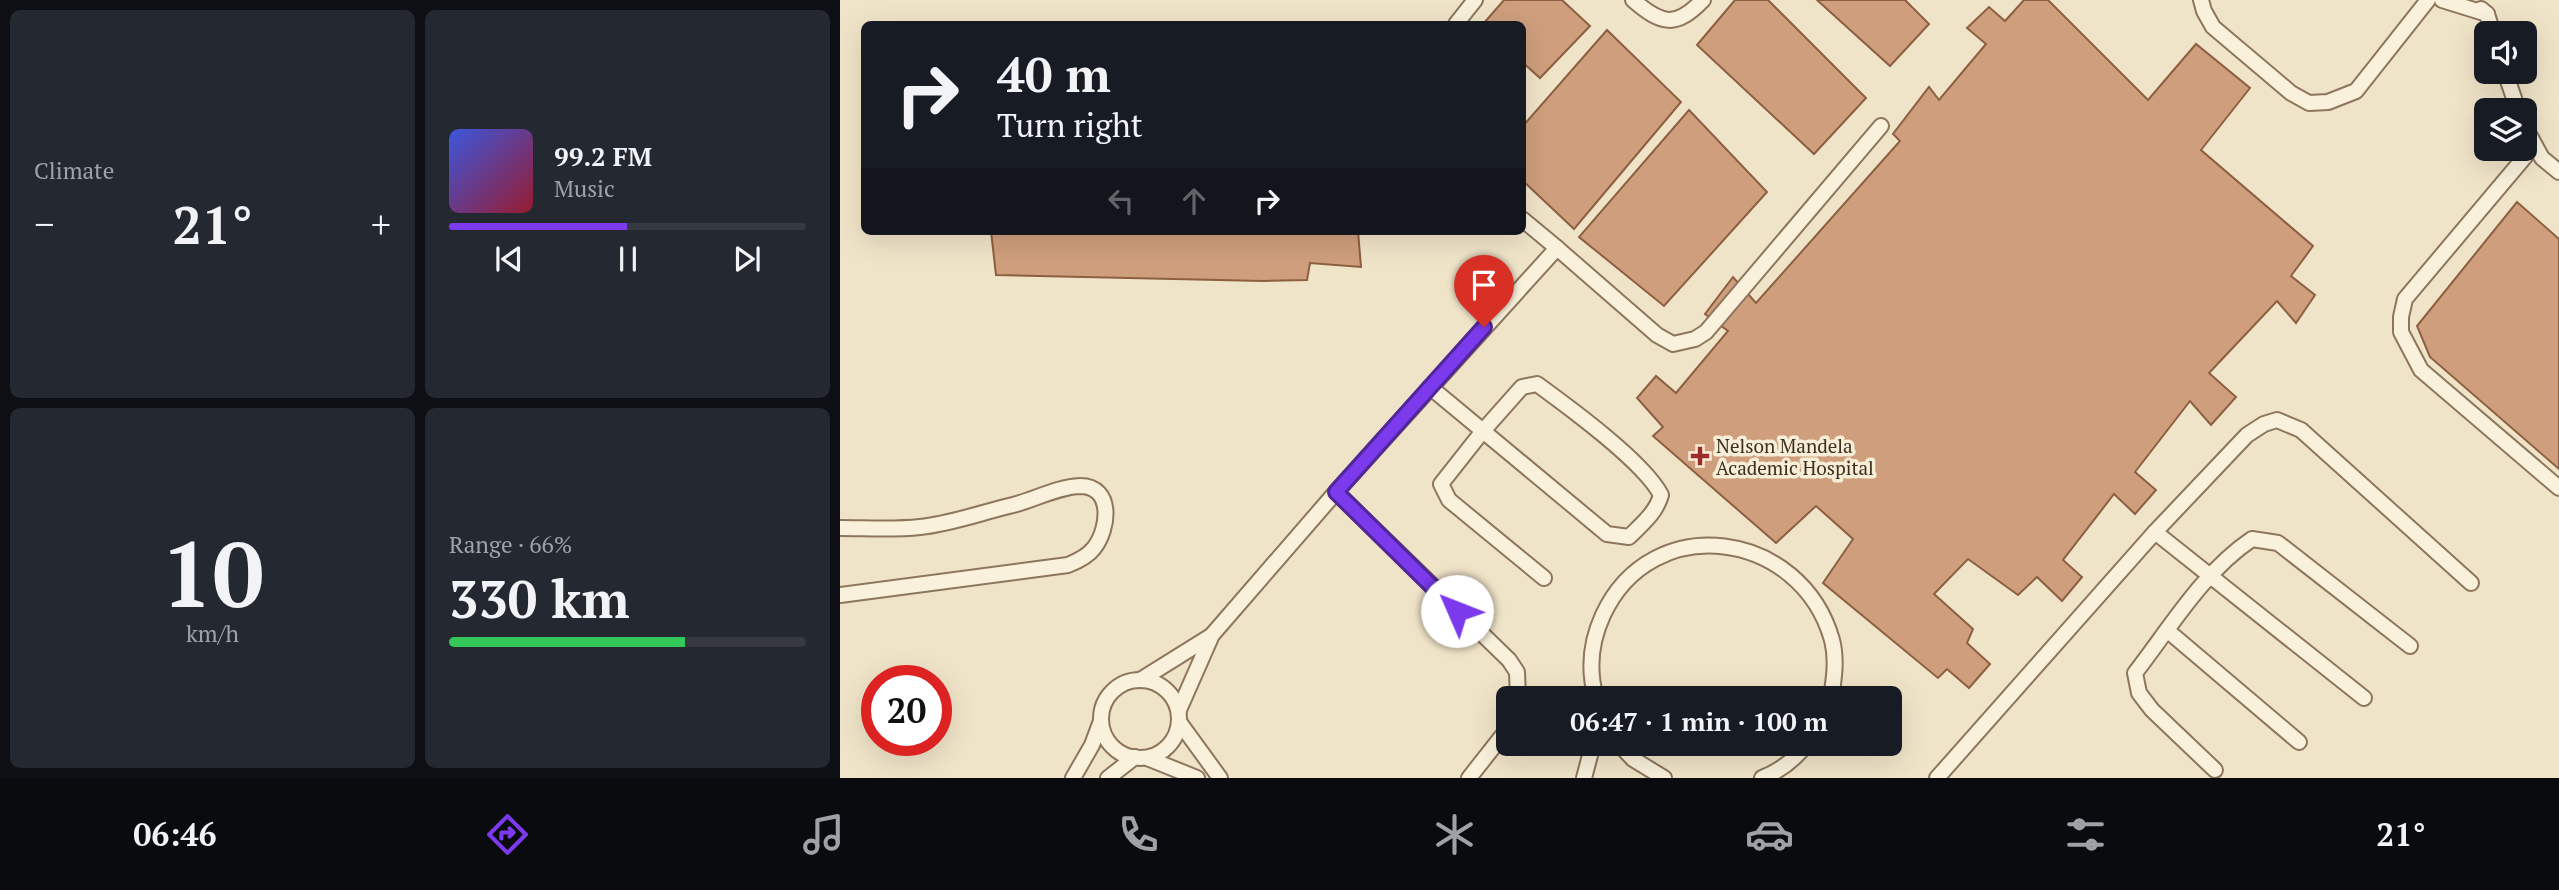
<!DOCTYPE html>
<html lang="en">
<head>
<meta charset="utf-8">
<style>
  body { margin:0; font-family:"PT Serif",serif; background:#242831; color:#f1f3f6; height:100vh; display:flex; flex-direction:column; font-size:26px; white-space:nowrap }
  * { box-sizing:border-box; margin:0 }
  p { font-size:23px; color:#9ea1a6 }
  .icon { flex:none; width:38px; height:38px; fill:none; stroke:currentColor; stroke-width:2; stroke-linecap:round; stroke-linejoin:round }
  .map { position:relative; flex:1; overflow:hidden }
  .side { display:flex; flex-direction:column; gap:10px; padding:10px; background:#0d0f14; width:840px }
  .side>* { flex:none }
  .top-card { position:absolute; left:21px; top:21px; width:665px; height:214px; border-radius:10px; box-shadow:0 7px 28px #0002; background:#171b24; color:#f1f3f6; overflow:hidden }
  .controls { position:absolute; left:1634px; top:21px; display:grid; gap:14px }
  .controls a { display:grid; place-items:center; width:63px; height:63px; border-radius:10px; background:#171b24; box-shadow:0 7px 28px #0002; font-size:35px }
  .speed { position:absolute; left:21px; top:665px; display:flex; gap:14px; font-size:35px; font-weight:700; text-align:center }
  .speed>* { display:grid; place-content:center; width:91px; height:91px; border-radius:50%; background:#171b24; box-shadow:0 7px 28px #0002; line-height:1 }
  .speed .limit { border:10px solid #d22; background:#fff; color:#111 }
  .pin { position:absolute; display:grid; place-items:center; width:60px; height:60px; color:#fff; margin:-72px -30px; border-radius:50% 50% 50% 0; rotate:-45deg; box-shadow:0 0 7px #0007 }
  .pin .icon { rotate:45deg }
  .me { position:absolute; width:77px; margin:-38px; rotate:314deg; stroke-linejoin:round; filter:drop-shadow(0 0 5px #0008) }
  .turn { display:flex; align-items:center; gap:24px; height:147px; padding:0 21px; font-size:32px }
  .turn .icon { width:91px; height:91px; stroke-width:2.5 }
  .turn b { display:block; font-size:49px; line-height:60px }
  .lanes { display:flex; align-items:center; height:66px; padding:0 21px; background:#0003; justify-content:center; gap:35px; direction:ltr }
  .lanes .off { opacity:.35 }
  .big { font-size:52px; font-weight:700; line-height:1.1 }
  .side .card { flex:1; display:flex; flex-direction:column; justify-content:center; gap:10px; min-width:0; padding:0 24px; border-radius:10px; background:#242831 }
  .side .dial { align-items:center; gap:0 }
  .dial b { font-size:91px; line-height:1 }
  .song { display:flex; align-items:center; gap:21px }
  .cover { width:84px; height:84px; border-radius:10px; background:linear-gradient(135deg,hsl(230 70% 55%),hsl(350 70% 35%)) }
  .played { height:7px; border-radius:4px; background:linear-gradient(90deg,#7c3aed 50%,#363941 50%) }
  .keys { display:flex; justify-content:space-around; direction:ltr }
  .heat { display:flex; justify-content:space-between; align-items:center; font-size:38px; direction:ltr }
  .charge { height:10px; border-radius:5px; background:linear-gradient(90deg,#34c759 66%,#363941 0) }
  .side .tiles { flex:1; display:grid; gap:10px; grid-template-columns:repeat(2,1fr) }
  .trip { position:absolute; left:656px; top:686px; width:406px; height:70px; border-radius:10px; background:#171b24; box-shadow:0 7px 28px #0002; font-weight:700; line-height:70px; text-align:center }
  .tabs { display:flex; height:112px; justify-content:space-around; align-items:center; background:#090b0e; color:#9ea1a6 }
  .tabs .icon { width:49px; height:49px }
  .tabs .current { color:#7c3aed }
  .tabs b { font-size:32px; color:#f1f3f6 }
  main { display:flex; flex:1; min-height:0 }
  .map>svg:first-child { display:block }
</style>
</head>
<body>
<main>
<section class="side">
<div class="tiles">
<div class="card"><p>Climate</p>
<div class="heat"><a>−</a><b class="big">21°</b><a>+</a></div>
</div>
<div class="card">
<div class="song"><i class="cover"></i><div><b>99.2 FM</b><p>Music</p></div></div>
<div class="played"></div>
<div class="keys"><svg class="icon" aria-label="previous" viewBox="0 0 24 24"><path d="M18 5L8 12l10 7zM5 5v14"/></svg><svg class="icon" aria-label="pause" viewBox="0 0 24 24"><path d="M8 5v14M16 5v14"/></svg><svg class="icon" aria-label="next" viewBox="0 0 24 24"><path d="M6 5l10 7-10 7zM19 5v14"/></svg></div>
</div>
<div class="card dial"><b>10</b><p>km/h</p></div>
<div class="card"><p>Range · 66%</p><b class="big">330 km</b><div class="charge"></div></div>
</div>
</section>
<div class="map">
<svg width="1719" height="778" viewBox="0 0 1719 778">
  <rect width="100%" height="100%" fill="#f0e4c8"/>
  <g fill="#cf9f7d" stroke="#8d5f41" stroke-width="2">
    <path d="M664 0H722L750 26 700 78 682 62V24H643Z"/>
    <path d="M895 0H928L1026 98 974 154 857 45Z"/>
    <path d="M977 0H1065L1089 24 1050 66Z"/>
    <path d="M1184 0H1208L1308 100 1356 44 1410 88 1361 150 1473 246 1451 276 1475 295 1456 323 1437 301 1369 373 1396 397 1371 425 1350 401 1295 472 1316 490 1295 514 1274 494 1223 560 1242 577 1222 601 1197 577 1178 595 1128 559 1094 594 1133 629 1127 643 1150 664 1129 688 1107 669 1098 678 983 583 1013 539 976 506 936 543 813 436 823 427 797 398 816 376 836 393 888 331 865 314 893 277 916 303 1060 141 1053 134 1089 87 1099 100 1146 44 1127 28 1149 7 1165 21Z"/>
    <path d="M767 30 841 102 734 229 682 180V127Z"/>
    <path d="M849 110 927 192 824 306 739 237Z"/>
    <path d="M1677 202 1719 239V469L1590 357 1577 326Z"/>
    <path d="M151 231H518L521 267 470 263 467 280 423 281 156 275Z"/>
  </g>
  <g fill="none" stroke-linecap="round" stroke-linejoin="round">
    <defs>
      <g id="service">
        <path d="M793 0C822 25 836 28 863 0"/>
        <path d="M1361 0 1364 11 1373 27 1451 93 1469 103 1488 102 1516 91 1588 0"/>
        <path d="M1602 0 1647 14"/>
        <path d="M1641 9 1647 14 1653 33"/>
        <path d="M616 24 635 0"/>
        <path d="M1665 72 1678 110"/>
        <path d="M1685 127 1702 158 1719 172"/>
        <path d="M1694 146 1565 299 1561 317V332L1581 370 1719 488"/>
        <path d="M717 248 817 335 833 344 855 339 866 332 1041 126"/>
        <path d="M590 387 767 534 789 537C802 524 816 513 821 495 804 462 730 408 697 384L682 387 642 432 601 484 609 500 704 578"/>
        <path d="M496 492 669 660 677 672 678 698"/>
        <path d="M0 528C26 528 54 530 80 527 110 524 140 513 169 506 192 501 216 487 240 486 274 486 269 529 254 548 248 556 238 561 228 565L0 595"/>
        <path d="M1315 532 1524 698"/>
        <path d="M1328 631 1459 742"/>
        <path d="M302 679 371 636"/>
        <circle cx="300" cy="719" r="39"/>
        <path d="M756 698C748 670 751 641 763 615 812 509 961 530 992 640 997 659 994 679 991 698"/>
        <path d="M339 710 372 635 496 492 717 248 682 219"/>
        <path d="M340 723 380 778"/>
        <path d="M779 744 793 759 824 778"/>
        <path d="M307 758 357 778"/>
        <path d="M1375 770 1312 710 1299 693 1295 673C1330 628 1363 572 1412 539L1438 543 1570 646"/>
        <path d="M233 778 252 745 261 721"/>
        <path d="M268 778 295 757"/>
        <path d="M629 778 666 731 668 724"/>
        <path d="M744 778 753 744"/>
        <path d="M922 778C940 771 955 759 967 744"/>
        <path d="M1097 778 1315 532 1407 435 1424 424 1437 420 1461 430 1631 583"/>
      </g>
    </defs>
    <use href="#service" stroke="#8d765c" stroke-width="18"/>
    <use href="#service" stroke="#faf1dc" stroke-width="14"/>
  </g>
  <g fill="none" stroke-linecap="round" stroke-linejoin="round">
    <defs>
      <path id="route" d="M617 611 496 492 644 327"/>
    </defs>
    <use href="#route" stroke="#51269a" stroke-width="18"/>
    <use href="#route" stroke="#7c3aed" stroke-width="12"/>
  </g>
  <path fill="#9e2a2b" stroke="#f7eed8" stroke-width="2.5" d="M856.5 445.5h7v7h7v7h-7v7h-7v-7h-7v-7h7z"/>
  <g text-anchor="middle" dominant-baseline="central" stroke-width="7" stroke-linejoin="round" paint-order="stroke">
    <g font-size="19" fill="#3d2e20" stroke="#f7eed8" text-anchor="start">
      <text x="876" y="445">Nelson Mandela<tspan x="876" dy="22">Academic Hospital</tspan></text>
    </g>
  </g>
</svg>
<div class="controls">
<a><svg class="icon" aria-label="sound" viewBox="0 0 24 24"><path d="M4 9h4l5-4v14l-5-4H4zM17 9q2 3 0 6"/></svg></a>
<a><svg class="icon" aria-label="layers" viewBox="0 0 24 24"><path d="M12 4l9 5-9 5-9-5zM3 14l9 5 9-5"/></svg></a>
</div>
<div class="speed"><div class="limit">20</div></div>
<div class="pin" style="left:644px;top:327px;background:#d93025"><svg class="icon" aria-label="arrive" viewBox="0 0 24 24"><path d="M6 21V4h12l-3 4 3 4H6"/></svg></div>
<svg class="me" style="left:617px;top:611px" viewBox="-20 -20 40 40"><circle r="19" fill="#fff"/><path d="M0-13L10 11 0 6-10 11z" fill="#7c3aed"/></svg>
<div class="trip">06:47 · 1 min · 100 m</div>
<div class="top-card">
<div class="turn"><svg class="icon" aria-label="right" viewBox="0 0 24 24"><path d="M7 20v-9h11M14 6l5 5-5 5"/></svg><div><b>40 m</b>Turn right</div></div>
<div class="lanes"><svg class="icon off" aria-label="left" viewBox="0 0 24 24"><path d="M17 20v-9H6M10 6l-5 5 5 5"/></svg><svg class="icon off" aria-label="ahead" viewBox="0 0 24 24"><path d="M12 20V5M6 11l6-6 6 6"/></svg><svg class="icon" aria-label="right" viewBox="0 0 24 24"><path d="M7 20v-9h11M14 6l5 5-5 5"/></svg></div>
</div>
</div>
</main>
<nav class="tabs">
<b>06:46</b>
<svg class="icon current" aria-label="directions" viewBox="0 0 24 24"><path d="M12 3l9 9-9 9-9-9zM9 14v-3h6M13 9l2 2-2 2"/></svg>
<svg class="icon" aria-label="music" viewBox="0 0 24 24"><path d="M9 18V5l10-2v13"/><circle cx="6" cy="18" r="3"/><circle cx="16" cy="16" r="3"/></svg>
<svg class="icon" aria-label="phone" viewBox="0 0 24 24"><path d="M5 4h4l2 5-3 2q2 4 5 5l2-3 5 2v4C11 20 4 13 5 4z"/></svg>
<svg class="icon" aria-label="climate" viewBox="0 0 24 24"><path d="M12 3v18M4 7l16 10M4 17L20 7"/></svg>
<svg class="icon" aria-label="car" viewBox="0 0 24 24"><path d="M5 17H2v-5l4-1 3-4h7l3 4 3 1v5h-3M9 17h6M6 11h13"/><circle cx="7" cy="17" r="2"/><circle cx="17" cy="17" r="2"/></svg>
<svg class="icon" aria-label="filters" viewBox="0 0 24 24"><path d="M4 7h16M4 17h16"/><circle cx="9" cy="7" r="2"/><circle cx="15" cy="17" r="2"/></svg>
<b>21°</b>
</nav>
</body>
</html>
